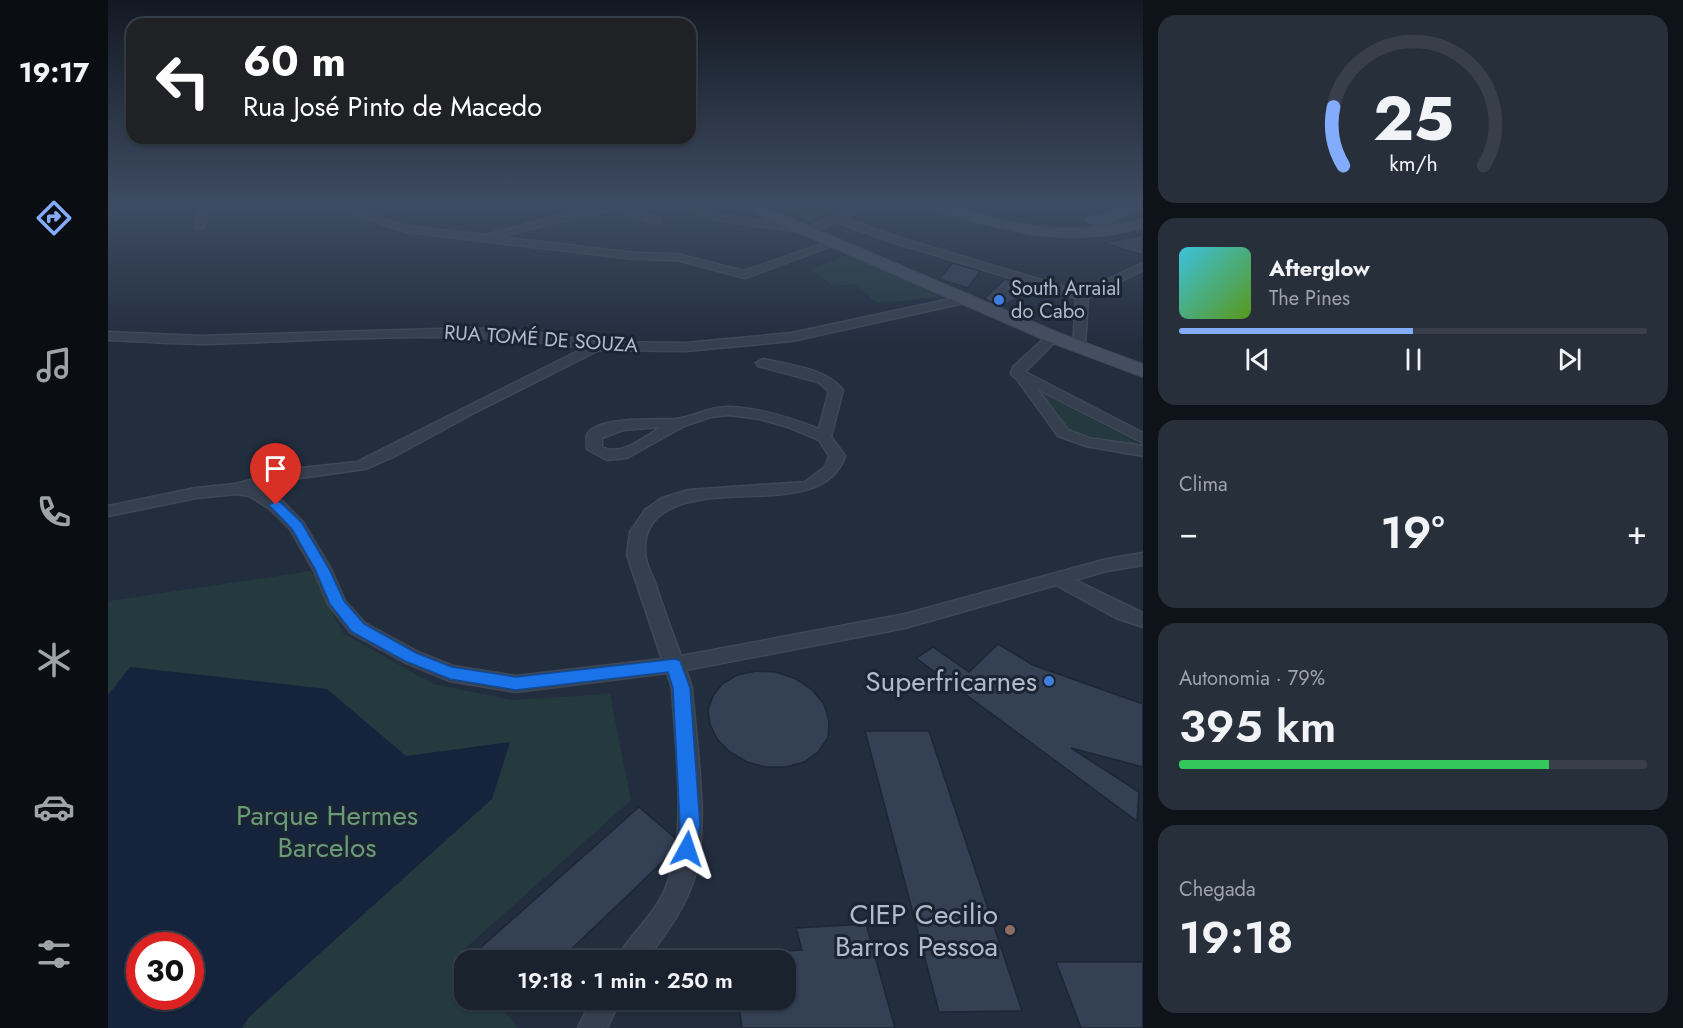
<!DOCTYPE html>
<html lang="pt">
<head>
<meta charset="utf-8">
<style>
  body { margin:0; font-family:Jost,sans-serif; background:#272f3a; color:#f1f3f6; height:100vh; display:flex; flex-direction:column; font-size:22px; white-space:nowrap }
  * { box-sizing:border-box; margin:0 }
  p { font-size:20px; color:#9fa4aa }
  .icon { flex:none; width:33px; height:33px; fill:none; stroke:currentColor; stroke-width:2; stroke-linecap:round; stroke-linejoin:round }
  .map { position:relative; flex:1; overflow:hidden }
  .panel { display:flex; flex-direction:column; gap:15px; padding:15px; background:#0e1319; width:540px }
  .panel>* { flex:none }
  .guide { position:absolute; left:18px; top:18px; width:570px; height:126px; border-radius:18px; box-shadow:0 2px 4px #0004,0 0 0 2px #383f4a; background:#202124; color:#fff; overflow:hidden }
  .speed { position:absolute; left:18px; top:932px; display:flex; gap:12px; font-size:30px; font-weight:700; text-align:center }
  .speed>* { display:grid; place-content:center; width:78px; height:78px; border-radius:50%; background:#1a222e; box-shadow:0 2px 4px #0004,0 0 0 2px #383f4a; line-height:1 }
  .speed .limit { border:9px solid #d22; background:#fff; color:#111 }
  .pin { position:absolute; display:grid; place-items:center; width:51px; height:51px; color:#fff; margin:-62px -26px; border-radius:50% 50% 50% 0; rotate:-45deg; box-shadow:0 0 6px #0007 }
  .pin .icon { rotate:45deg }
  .me { position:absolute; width:66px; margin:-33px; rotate:5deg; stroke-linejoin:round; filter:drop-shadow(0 0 4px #0008) }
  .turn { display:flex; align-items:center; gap:21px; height:126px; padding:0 18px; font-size:27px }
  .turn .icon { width:78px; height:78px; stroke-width:2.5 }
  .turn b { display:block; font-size:42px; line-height:51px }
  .big { font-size:45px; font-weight:600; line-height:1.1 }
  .panel .card { flex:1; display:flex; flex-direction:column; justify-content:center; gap:9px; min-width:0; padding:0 21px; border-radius:18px; background:#272f3a }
  .panel .dial { align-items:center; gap:0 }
  .dial svg { height:156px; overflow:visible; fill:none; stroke:#383f4a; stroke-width:7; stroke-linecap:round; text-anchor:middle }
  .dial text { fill:#f1f3f6; stroke:none }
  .song { display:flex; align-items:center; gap:18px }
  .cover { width:72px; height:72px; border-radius:9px; background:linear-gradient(135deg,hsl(190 70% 55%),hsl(90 70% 35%)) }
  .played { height:6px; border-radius:3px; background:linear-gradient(90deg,#84acfc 50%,#383f4a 50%) }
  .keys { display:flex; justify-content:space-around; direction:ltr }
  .heat { display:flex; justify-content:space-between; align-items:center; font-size:33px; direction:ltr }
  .charge { height:9px; border-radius:4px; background:linear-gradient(90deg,#34c759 79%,#383f4a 0) }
  .trip { position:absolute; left:346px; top:950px; width:342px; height:60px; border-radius:18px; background:#1a222e; box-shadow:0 2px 4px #0004,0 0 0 2px #383f4a; font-weight:600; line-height:60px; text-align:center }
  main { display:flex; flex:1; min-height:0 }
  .tabs { display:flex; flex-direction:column; width:108px; justify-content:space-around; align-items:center; background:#0a0e12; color:#9fa4aa }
  .tabs .icon { width:42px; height:42px }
  .tabs .active { color:#84acfc }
  .tabs b { font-size:27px; color:#f1f3f6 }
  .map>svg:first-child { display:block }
</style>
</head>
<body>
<main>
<nav class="tabs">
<b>19:17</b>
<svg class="icon active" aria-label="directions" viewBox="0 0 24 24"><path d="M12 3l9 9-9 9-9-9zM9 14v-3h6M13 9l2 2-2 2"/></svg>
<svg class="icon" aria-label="music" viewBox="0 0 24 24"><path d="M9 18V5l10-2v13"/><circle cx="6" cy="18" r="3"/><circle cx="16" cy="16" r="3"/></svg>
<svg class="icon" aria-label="phone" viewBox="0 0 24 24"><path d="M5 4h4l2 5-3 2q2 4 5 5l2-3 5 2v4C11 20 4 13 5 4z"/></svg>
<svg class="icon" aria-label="climate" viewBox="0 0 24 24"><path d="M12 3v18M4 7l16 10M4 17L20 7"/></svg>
<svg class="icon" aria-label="car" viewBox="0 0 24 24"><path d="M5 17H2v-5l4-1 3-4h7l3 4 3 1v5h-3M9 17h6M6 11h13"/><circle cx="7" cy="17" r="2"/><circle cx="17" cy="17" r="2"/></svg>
<svg class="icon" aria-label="filters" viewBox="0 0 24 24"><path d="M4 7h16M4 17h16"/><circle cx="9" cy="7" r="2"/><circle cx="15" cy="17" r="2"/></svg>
</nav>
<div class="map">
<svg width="1035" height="1028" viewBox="0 0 1035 1028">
  <rect width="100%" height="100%" fill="#222d3e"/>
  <g fill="#243a3f" fill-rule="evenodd">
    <path d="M654 203H752L703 221Z"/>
    <path d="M744 253 847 296 769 303 746 284 725 286 703 270Z"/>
    <path d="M926 389 1035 446V447L959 431Z"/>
    <path d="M203 571 235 633 325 684 404 700 502 694 523 800 351 954 357 961V999H387L410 1028H0V601ZM32 945H82V996H32Z"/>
  </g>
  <path fill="#15233c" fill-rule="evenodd" d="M22 667 219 689 298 756 402 742 384 799 141 1017 134 1028H0V695ZM32 945H82V996H32Z"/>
  <g fill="#344054" stroke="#1d2635" stroke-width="1.5">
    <path d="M1035 235V255L996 243Z"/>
    <path d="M845 263 872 271 860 288 831 279Z"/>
    <path d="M897 279 914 284 905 296 910 298 894 306 876 299Z"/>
    <path d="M890 644 925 665 1035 704V767L963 748 1031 792 1029 821 808 658 825 647 861 672Z"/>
    <path d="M648 671 668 672 688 679 704 690 716 704 721 721 720 738 710 752 696 762 678 767H658L639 762 622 752 609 739 602 724 600 710 605 696 614 684 629 675Z"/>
    <path d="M757 731H821L914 1011 831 1012Z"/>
    <path d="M531 807 567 838 565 852 452 960H379L370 950Z"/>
    <path d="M758 924 787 1028H634L630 999H678V951L694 950 688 928Z"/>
    <path d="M948 962H1035V1028H973Z"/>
  </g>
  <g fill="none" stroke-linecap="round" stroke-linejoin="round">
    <defs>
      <g id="street">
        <path d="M104 203 234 205V203H242L255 212 298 226 377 235 465 212 518 203H535L534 205 522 208 553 219V223H545L510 210 465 218 391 237 527 253 569 254 636 271 725 240 734 242 637 278 569 260 527 259 297 232 239 211 106 208 102 209 95 228H87L86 226 93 207Z"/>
        <path d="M560 203H574L615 215 700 227 756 203H767L737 218 786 236 973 292 1035 263V270L980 298 977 347 971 351 965 347 968 298 778 240 729 222 701 233 614 221Z"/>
        <path d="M861 295 867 299 865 301 684 341 578 351 491 350 364 414 287 456 257 469 185 479 150 488 174 501 195 522 223 569 237 601 257 623 310 652 345 666 408 676 554 659 519 555 522 532 537 510 554 498 581 490 697 482 718 466 721 456 711 440 680 427 652 419 621 415 603 417 576 426 519 458 499 460 479 449C479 445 478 439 479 435 487 416 550 420 568 419 586 417 602 406 622 407 652 408 683 418 711 429L721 391 710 382 650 366 648 363 655 359C681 365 718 368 735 390L723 437 737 456C716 520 605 478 555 513 541 523 536 536 537 552 537 562 543 573 547 583 555 607 564 632 573 656L797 614 999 559 1035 553V565L999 571 967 580 1035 613V627L1008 618 948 585 797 628 578 670 584 688C588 741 601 823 588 872 579 906 558 933 538 960H509L513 951C526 933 544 915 554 896 582 841 567 749 564 688L559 673 408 692 342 681 296 662 243 633 220 604 205 569 182 529 162 509 141 496 129 494 88 498 0 516V506L88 488 127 484 184 469 249 462 476 348C350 328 223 341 96 344 64 344 32 341 0 340V332L93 336 363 328 426 332 489 342 578 343 684 333ZM553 427C536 437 514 457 494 447V438L515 430Z"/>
        <path d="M945 333 951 337 949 340 917 372 1035 433V443L929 389 960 430 981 438 1035 446V456L978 446 950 436 909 379 903 374 905 367 941 334Z"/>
        <path d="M484 999H513L499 1028H470Z"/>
      </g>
      <g id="secondary">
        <path d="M628 203H646L951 333 1035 364V377L939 341 630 206Z"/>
        <path d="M810 203C838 200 867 214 895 220 943 232 987 230 1035 219V228C954 250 890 229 812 206Z"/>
        <path d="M1024 203H1035V208C1021 214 990 234 977 220L979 217 994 215Z"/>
      </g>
    </defs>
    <use href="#street" stroke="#3f4857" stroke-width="3"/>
    <use href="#secondary" stroke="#3f4857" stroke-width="2"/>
    <use href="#street" fill="#363f4e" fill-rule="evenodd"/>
    <use href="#secondary" fill="#444e61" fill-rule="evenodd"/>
  </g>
  <linearGradient id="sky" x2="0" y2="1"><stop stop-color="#131922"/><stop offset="0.59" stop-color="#3e4c63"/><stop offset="1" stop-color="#3e4c63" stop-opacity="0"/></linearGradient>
  <rect width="1035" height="346" fill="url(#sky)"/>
  <path fill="#1a73e8" stroke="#114b97" stroke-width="1.5" d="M168 501 172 502 194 523 221 569 236 601 256 624 308 653 344 667 408 677 567 659 572 661 582 688 592 825 586 855 579 858 572 855 569 849 572 825 565 688 560 672 408 690 342 679 297 661 244 632 222 604 207 569 184 529 161 505Z"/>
  <g fill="#3f7fe0" stroke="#1b2433" stroke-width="2">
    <circle cx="891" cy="300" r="6"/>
    <circle cx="941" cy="681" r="6"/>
  </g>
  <circle fill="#8d6e63" stroke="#1b2433" stroke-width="2" cx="902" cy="930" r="6"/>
  <g text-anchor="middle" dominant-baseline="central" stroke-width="6" stroke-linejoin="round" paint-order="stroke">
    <g font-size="20" fill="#b2bac9" stroke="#1b2433" text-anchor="start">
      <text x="903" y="288">South Arraial<tspan x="903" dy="23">do Cabo</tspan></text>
    </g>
    <g font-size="20" fill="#b2bac9" stroke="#1b2433">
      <text transform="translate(433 339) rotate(4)">RUA TOMÉ DE SOUZA</text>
    </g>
    <g font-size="28" fill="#b2bac9" stroke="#1b2433" text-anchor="end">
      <text x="929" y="681">Superfricarnes</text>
      <text x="890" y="914">CIEP Cecilio<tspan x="890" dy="32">Barros Pessoa</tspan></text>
    </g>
    <g font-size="28" fill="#689b76" stroke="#1b2433">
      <text x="219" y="815">Parque Hermes<tspan x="219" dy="32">Barcelos</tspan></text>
    </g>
  </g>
</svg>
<div class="speed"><div class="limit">30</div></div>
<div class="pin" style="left:168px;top:505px;background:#d93025"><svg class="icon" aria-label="arrive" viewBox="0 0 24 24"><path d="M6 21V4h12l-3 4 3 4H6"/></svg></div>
<svg class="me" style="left:579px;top:849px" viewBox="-20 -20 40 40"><path d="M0-17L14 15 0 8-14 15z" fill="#1a73e8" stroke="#fff" stroke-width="4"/></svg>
<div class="trip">19:18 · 1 min · 250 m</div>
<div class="guide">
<div class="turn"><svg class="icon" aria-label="left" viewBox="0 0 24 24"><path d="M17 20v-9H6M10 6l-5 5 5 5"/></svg><div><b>60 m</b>Rua José Pinto de Macedo</div></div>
</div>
</div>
<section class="panel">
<div class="card dial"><svg viewBox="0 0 100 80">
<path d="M14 69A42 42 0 1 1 86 69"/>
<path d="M14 69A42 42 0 0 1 9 39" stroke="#84acfc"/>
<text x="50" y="56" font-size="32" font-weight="700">25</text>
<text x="50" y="72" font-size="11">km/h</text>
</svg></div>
<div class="card">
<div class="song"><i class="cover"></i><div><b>Afterglow</b><p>The Pines</p></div></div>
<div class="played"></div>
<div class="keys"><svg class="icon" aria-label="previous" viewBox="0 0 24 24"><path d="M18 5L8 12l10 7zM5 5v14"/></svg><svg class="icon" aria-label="pause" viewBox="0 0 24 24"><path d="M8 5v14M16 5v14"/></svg><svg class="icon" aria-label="next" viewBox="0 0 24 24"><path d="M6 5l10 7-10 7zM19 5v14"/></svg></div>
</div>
<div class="card"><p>Clima</p>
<div class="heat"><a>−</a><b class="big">19°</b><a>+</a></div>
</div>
<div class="card"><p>Autonomia · 79%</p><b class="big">395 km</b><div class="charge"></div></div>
<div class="card"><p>Chegada</p><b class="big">19:18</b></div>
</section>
</main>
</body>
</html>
